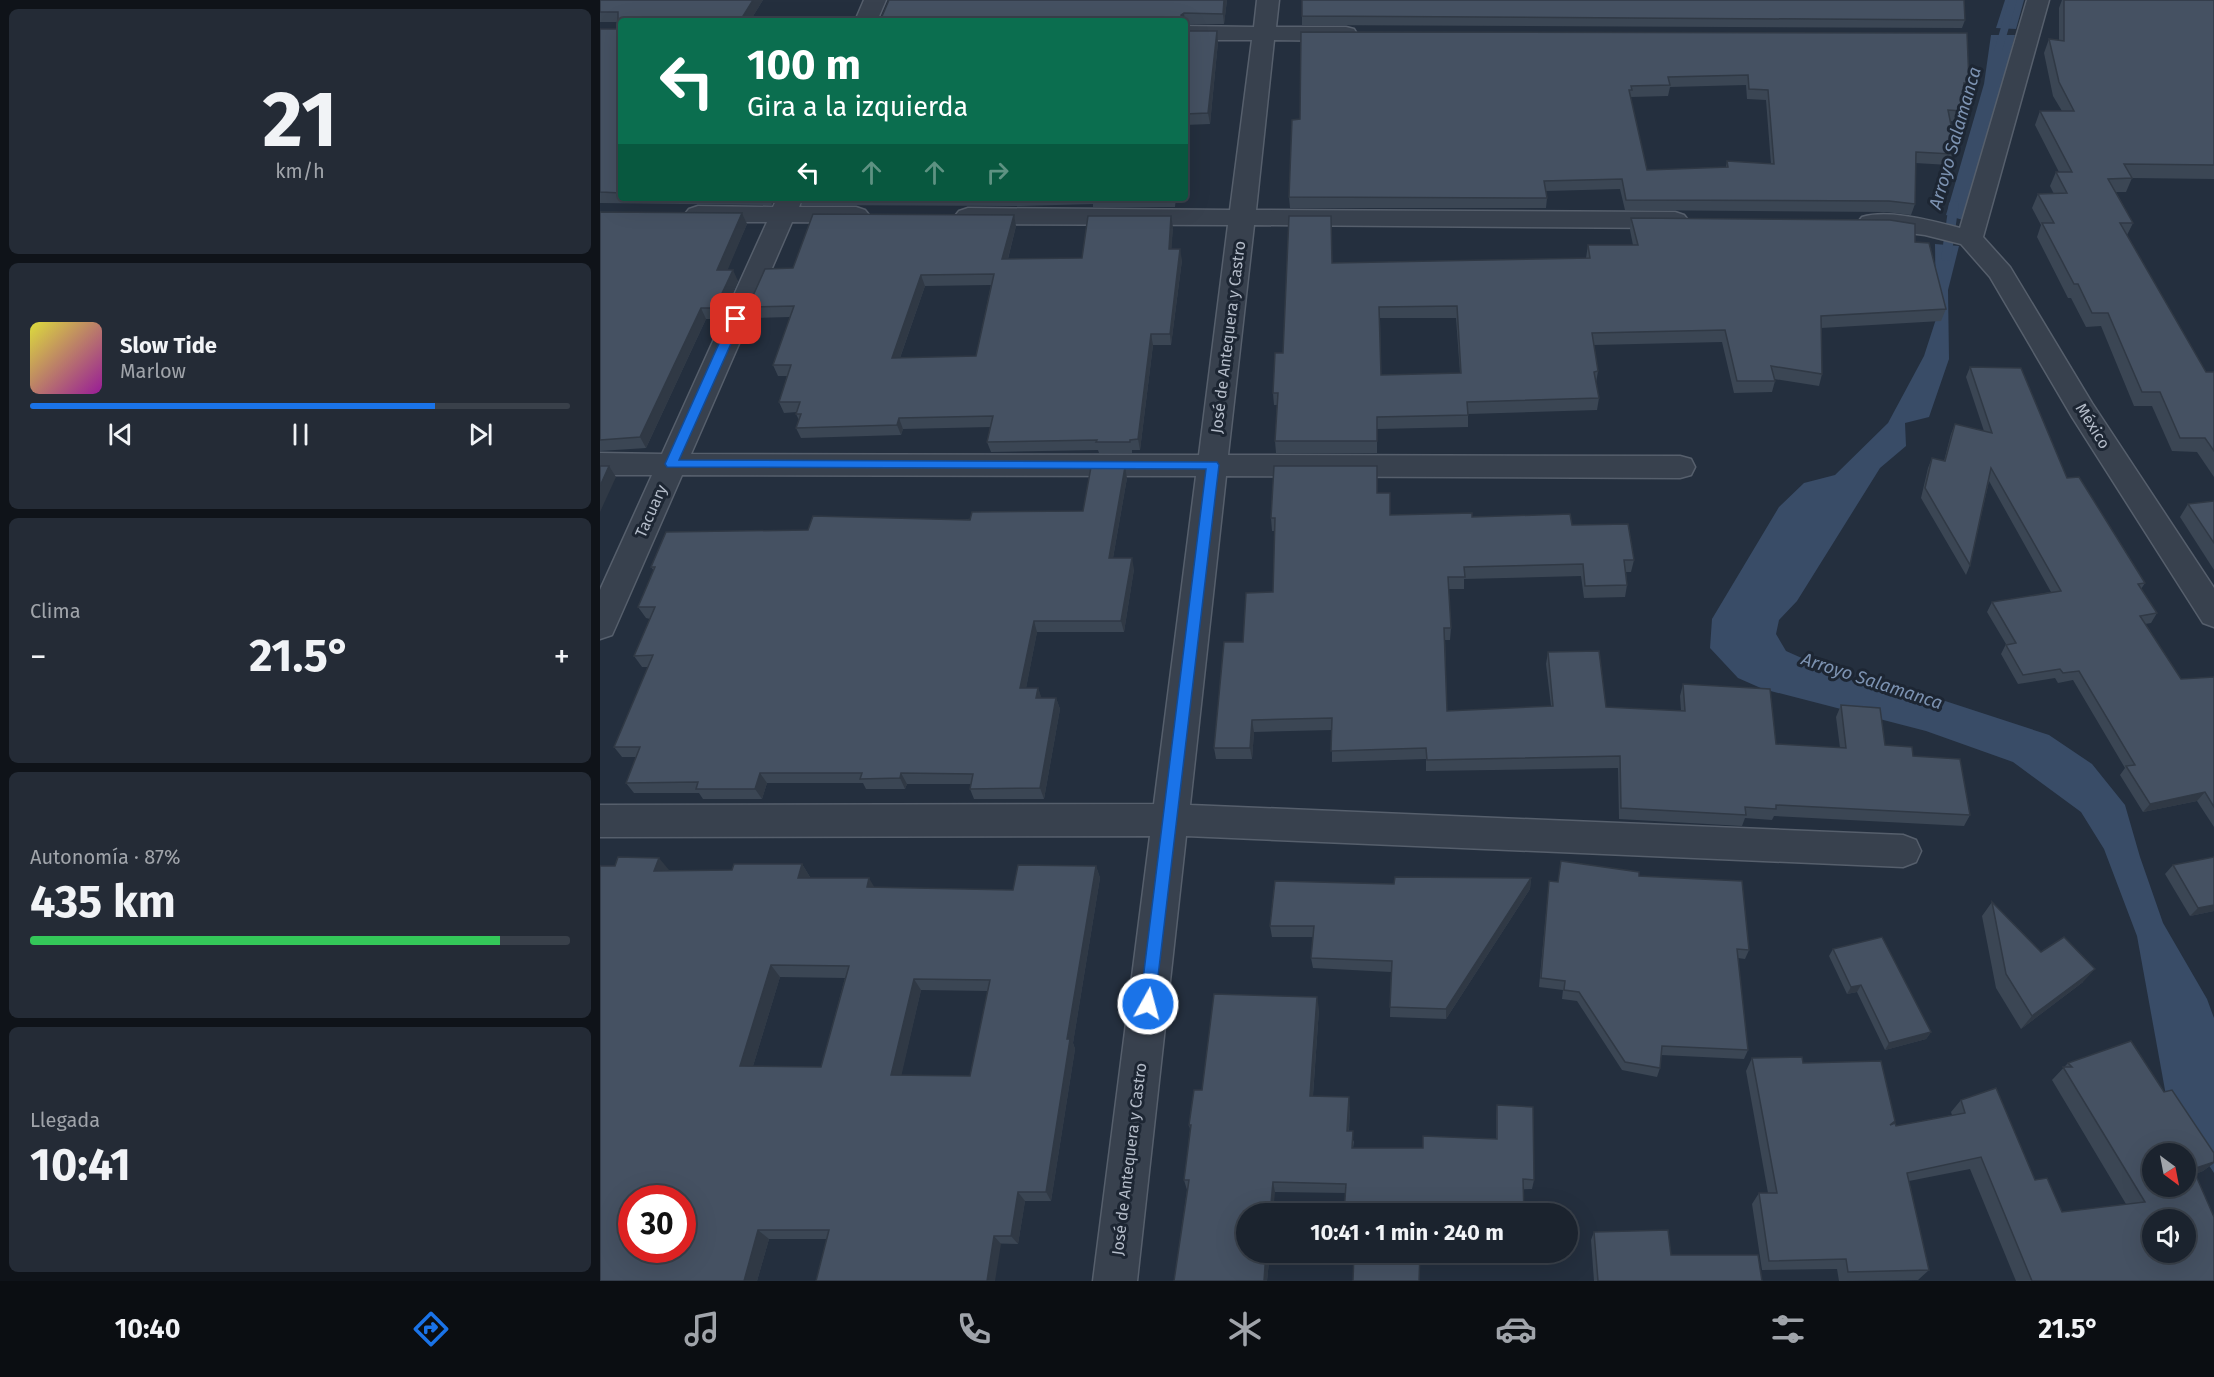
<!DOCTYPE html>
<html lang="es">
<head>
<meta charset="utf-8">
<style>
  body { margin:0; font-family:"Fira Sans",sans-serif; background:#242b36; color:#f1f3f6; height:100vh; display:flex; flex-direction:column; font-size:22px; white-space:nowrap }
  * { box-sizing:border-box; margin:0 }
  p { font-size:20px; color:#a0a4aa }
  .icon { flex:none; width:33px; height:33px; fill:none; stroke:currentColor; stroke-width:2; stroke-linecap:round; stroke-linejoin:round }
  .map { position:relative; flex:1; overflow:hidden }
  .drawer { display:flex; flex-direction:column; gap:9px; padding:9px; background:#0f1319; width:600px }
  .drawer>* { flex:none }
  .guide { position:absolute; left:18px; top:18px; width:570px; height:183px; border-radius:6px; box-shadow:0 6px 24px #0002,0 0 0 2px #39404a; background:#0b6e4f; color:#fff; overflow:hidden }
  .needle { width:39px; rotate:148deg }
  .buttons { position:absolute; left:1542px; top:1143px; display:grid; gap:12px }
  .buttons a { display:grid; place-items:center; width:54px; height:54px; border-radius:50%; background:#1b232e; box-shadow:0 6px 24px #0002,0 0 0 2px #39404a; font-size:30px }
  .speed { position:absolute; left:18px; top:1185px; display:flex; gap:12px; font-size:30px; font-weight:700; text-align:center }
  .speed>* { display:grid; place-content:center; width:78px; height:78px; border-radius:50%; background:#1b232e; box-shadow:0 6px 24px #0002,0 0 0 2px #39404a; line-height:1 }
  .speed .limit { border:9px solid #d22; background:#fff; color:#111 }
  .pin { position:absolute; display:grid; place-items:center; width:51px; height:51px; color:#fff; margin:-26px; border-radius:12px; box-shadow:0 3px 9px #0006 }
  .me { position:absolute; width:66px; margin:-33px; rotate:7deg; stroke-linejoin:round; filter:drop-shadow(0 0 4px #0008) }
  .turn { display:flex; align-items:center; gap:21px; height:126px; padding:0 30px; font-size:27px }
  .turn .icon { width:78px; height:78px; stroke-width:2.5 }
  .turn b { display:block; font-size:42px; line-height:51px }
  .lanes { display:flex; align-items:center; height:57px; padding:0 30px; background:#0003; justify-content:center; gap:30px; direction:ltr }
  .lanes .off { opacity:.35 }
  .big { font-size:45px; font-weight:700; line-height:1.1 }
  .drawer .widget { flex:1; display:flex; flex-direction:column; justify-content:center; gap:9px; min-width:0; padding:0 21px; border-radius:9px; background:#242b36 }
  .drawer .dial { align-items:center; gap:0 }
  .dial b { font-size:78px; line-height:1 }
  .song { display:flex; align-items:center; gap:18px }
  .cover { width:72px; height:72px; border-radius:9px; background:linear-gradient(135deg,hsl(60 70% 55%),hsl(300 70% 35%)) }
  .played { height:6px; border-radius:3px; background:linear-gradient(90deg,#1a73e8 75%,#39404a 75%) }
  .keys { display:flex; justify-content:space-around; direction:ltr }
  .heat { display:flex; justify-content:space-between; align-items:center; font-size:33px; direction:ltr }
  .charge { height:9px; border-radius:4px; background:linear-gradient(90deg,#34c759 87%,#39404a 0) }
  .trip { position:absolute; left:636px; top:1203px; width:342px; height:60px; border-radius:30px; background:#1b232e; box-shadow:0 6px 24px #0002,0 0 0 2px #39404a; font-weight:700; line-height:60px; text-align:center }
  .dock { display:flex; height:96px; justify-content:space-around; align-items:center; background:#0b0e12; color:#a0a4aa }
  .dock .icon { width:42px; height:42px }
  .dock .selected { color:#1a73e8 }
  .dock b { font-size:27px; color:#f1f3f6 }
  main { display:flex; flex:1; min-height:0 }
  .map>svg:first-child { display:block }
</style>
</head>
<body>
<main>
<section class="drawer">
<div class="widget dial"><b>21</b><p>km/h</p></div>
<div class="widget">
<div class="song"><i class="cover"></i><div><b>Slow Tide</b><p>Marlow</p></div></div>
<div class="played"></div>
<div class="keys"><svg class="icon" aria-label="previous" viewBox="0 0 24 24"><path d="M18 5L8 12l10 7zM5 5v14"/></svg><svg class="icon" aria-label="pause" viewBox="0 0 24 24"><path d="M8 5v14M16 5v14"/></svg><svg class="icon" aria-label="next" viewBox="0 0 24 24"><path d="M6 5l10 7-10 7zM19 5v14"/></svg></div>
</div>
<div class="widget"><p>Clima</p>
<div class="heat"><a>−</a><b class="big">21.5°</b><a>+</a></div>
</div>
<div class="widget"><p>Autonomía · 87%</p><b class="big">435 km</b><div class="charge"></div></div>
<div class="widget"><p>Llegada</p><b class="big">10:41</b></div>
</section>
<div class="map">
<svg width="1614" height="1281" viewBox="0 0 1614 1281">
  <rect width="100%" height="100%" fill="#242f3e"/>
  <g fill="#394c67">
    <path d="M1405 0H1424L1416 29 1396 28Z"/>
    <path d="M1391 35H1415L1401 92 1363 220 1346 215 1384 84Z"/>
    <path d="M1335 244 1359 246 1348 290 1349 359 1329 417 1305 423 1306 446 1280 468 1197 601 1179 620 1176 634 1186 651 1260 684 1339 699 1449 735 1492 764 1525 805 1540 857 1563 923 1607 999 1614 1018V1173L1567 1101 1537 936 1504 849 1481 812 1413 762 1326 731 1163 689 1138 678 1110 648 1112 619 1179 507 1204 483 1235 475 1288 423 1324 356 1336 319Z"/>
  </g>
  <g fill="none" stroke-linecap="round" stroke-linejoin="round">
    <g fill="#394c67" fill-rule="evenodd">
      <path d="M1409 0H1417L1402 51 1398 53 1394 51Z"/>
      <path d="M1354 200 1359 203 1351 259 1346 262 1341 259 1349 203Z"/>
    </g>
    <defs>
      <g id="minor">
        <path d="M264 0H286L277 21H255Z"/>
        <path d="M657 0H679L676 27H746L754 29 757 34 754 39 746 41 674 40 656 210 1075 212 1084 215 1088 220 1084 225 1075 228 654 225 628 455 1080 456 1091 459 1095 467 1091 475 1080 478 626 476 590 805 1303 835 1316 840 1321 851 1316 862 1303 867 586 836 537 1281H493L550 836 0 837V805L554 804 596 476 82 475 16 626 12 635 0 639V590L52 475H0V453L62 454 167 222H98L89 219 85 214 89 209 98 206 173 207 177 198H203L199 207H256L265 210 269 215 265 220 256 223 192 222 91 454 599 455 628 225 368 224 359 221 355 216 359 211 368 208 630 210 652 40H585V26L654 27Z"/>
        <path d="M1427 0H1449L1383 237 1410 267 1492 403 1614 588V627L1603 623 1472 417 1390 277 1361 244 1325 235 1262 227 1258 222 1262 217C1290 209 1332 221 1360 228Z"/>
      </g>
    </defs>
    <use href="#minor" stroke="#565f6c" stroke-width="3"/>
    <use href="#minor" fill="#38414e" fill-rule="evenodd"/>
  </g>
  <g fill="#3b4654" fill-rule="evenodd">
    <path d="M0 0H163L150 21H21V198H176L172 205 0 203V29H18V22H0Z"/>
    <path d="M289 0H627L624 24H585V21H280Z"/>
    <path d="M1462 0H1614V179L1532 178 1526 192H1516L1533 223 1527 235 1606 372H1614V477L1597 452 1572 451 1552 406H1534L1501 326 1486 327 1471 298H1468L1437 237 1441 225 1432 208 1438 194H1454L1450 186 1456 172H1459L1435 125 1440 111H1462L1453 96 1444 53 1449 39 1459 40V8Z"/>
    <path d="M702 16 1365 20 1362 28 702 25Z"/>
    <path d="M585 31 618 42 610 124 585 125Z"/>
    <path d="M701 32 1369 83 1366 94H1365V101L1359 122 1350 121 1354 140 1351 148 1352 154 1349 165 1315 163V204L1311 215 1286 212 1025 210 1020 189 946 191 947 198 946 208H690L689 197 700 119ZM1146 85 1147 99 1166 100 1171 164 1127 161 1126 167 1047 170 1031 100V97L1068 96 1070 87Z"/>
    <path d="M200 198H576L575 207H493V204L421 206 202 205Z"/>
    <path d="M0 212 142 213 147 224 127 270 138 281 121 319H106L46 448 0 451Z"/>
    <path d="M1031 218 1315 242 1346 309 1341 321 1221 328 1222 374 1219 386 1174 379 1175 381 1172 392 1134 393 1122 342 994 345 998 371 996 383 999 398 997 410 868 414V427L777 429V453H676L675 441 677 405H674L673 393 683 353 732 263 986 258 988 245H1033L1030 230ZM780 318H856L860 373 781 375Z"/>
    <path d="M416 226 408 259 482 258 573 227 571 249 582 260 571 345H553L540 450H532V453H499L498 450 391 452 387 442 391 427 303 429 301 435 201 438 196 428 199 420 196 414 197 412 184 413 179 402 187 376H178L173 365 190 317 153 318 148 307 193 268ZM391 285 376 356 300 358 325 286Z"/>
    <path d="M1370 367 1467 478 1545 583 1541 589 1557 613 1551 623 1545 624 1581 679 1614 677V827L1597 801 1543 812 1520 775 1525 768 1473 680 1458 683 1455 678 1418 684 1401 654 1406 644 1387 612 1392 602 1451 592 1389 481 1370 565 1366 575 1321 498 1328 468 1332 458 1344 461 1351 434 1355 424 1384 431 1366 377Z"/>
    <path d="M527 478 513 558 534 569 524 632H437L426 688H438L441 698H456L460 709 444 799H374L370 789 371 784H307L305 789H266L263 783H167L162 799H103L99 793H34L26 783 36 757H22L14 747 48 667H42L34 656 50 619 46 618 38 607 54 571 51 567 208 530 483 511Z"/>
    <path d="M1614 501V570L1580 517 1588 504Z"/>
    <path d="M790 515 872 517 972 525 1034 560 1031 572H1026L1027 585 1025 597 984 598 981 576 864 579V589H848L851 628 850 640H845L847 711 951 706 946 664 948 652 1006 707 1081 711 1080 696 1083 684 1176 744 1240 748 1236 717 1241 705 1285 745 1313 756 1370 815 1364 826 1174 816 1172 820 1145 818 1142 826 1019 819 1018 768 826 771V759L732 762V730L654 732 652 759H616L614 748 643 642 673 592 675 531H672L671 518Z"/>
    <path d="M202 864 210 877 209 878 275 888 413 890 496 866 500 878 473 1043 475 1049 451 1201H425L418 1244 227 1239H169L157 1281 15 866 69 870H132ZM180 977 245 978 221 1067 153 1066ZM321 990 388 991 370 1076 301 1075Z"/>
    <path d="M1573 865 1614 911 1590 916 1565 874Z"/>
    <path d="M1039 876 1149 950 1145 959 1138 958 1148 1050 1144 1059 1061 1055 1060 1068 1057 1077 1022 1070 977 1001 962 999 963 990 939 987 949 881 958 882Z"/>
    <path d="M931 878 930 889 846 1019 790 1017 791 972 713 968 711 958 713 937H672L670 926 794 884Z"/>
    <path d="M1392 902 1441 952 1483 982 1421 1029 1396 988 1382 916Z"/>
    <path d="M1233 949 1331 1032 1326 1039 1285 1050 1257 992 1247 994 1229 956Z"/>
    <path d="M719 1009 713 1096 750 1108 749 1131 754 1142 753 1148H823L896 1139V1116L897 1105 934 1180 932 1189 746 1193 675 1192 646 1252H670L667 1281H574L587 1190 584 1180 590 1129 589 1125 602 1090Z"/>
    <path d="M1152 1058 1203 1063 1296 1126 1352 1115 1351 1112 1361 1100 1435 1180 1462 1212 1526 1204 1452 1080 1468 1063 1564 1092 1614 1153V1163L1603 1171 1595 1174 1614 1281H1416L1370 1169 1309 1181 1329 1270 1318 1280 1239 1281 1237 1269 1162 1270 1152 1204 1159 1193H1168L1146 1071Z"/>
    <path d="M994 1232 1071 1255 1162 1281H994L991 1240Z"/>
    <path d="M754 1252H890L889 1264 820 1261Z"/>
  </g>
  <g fill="#303945">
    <path d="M153 0H163L150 21H140Z"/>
    <path d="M624 0H627L624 24 623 14Z"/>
    <path d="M584 13 585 21H582L581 15Z"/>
    <path d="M617 31 618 42 610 124 608 113Z"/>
    <path d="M170 198H176L172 205Z"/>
    <path d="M142 213 147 224 123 281 117 270Z"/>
    <path d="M414 215 416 226 405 270 402 259Z"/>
    <path d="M571 216 573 227 571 260 569 249Z"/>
    <path d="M580 249 582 260 571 345 570 334Z"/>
    <path d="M133 270 138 281 121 319 115 308Z"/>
    <path d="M321 275 325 286 296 369 292 358Z"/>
    <path d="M101 308 106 319 46 448 40 437Z"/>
    <path d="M551 334 553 345 540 450 538 439Z"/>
    <path d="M299 418 303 429 301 435 297 425Z"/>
    <path d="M9 466 16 477 0 512V486Z"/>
    <path d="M525 467 527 478 511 569 509 558Z"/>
    <path d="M532 558 534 569 524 632 521 621Z"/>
    <path d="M434 621 437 632 424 699 420 688Z"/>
    <path d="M438 688 442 699 436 698Z"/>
    <path d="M456 698 460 709 444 799 440 788Z"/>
    <path d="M652 720 654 732 652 759 650 748Z"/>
    <path d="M160 773 167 783 162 799 155 789Z"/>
    <path d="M301 773 307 784 305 789 300 778Z"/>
    <path d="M1605 792 1597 801 1543 812 1550 804Z"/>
    <path d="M59 858 69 870 64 883 54 871Z"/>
    <path d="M202 864 210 877 206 890 198 878Z"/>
    <path d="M496 866 500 878 473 1043 475 1049 451 1201 446 1192 467 1039Z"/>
    <path d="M269 878 276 890 267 887Z"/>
    <path d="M931 878 930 889 846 1019V1009Z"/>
    <path d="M1614 905V911L1590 916 1598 908Z"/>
    <path d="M171 965 180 977 150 1076 140 1066Z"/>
    <path d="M1495 969 1483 982 1421 1029 1432 1016Z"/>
    <path d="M314 979 321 990 299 1086 291 1075Z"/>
    <path d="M1261 985 1257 992 1247 994 1251 987Z"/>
    <path d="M717 997 719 1009 712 1107 710 1096Z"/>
    <path d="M1331 1032 1326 1039 1285 1050 1289 1043Z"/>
    <path d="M749 1097 750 1108 748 1142 747 1131Z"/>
    <path d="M1614 1162V1163L1603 1171 1586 1178 1593 1169Z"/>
    <path d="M673 1182 675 1192 673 1214H670Z"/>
    <path d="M418 1192 425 1201 418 1244 411 1236Z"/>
    <path d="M158 1230 169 1239 157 1281H144Z"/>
    <path d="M394 1236 401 1244 395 1281H387Z"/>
    <path d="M666 1252H670L667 1281H664Z"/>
  </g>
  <g fill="#455162" stroke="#303945" stroke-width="1.5" fill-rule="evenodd">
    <path d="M0 0H153L140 21H21V193L0 192V29H18V12H0Z"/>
    <path d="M289 0H624L623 14 584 13 581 15 582 21H280Z"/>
    <path d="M702 0H1364L1365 20 702 16Z"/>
    <path d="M1464 0H1614V165L1524 164 1532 178 1508 179 1533 223H1520L1606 372H1614V451L1605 438H1580L1560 392H1542L1508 313H1492L1478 284H1474L1442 223H1454L1438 194 1467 193 1456 172H1472L1440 111H1474L1459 82 1449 39 1464 41Z"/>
    <path d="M585 31H617L608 113 585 114Z"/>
    <path d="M701 32 1367 33 1369 83H1364L1365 101H1362L1363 111 1348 110 1354 140H1350L1352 154 1316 152 1315 204 1289 201 1026 200 1022 179 944 181 947 198 689 197 692 120 700 119ZM1148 75 1149 89 1168 90 1174 164 1127 161 1128 167 1047 170 1029 90H1032L1031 86 1070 85 1068 77Z"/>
    <path d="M0 212 142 213 117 270H133L115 308H101L40 437 0 440Z"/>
    <path d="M213 214 414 215 402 259 482 258 488 216H571L569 249H580L570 334H551L538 439 530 440V442H496L497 440 387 442 393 416 299 418 297 425 196 428 201 414H196L200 402H179L191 365H173L194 306 148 307 165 269 193 268ZM394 274 376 356 292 358 321 275Z"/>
    <path d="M689 216H731L732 263 990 258 988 245H1038L1031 218 1290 220 1315 224V242L1329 243 1346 309 1221 316 1222 374 1171 366 1175 381H1137L1125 330 992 333 998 371 994 372 999 398 867 402 868 415 777 417V441H675L678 393H673L675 353H683ZM857 306 861 373 781 375 779 307Z"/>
    <path d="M1370 367 1421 368 1467 478 1479 477 1545 583 1538 584 1557 613 1540 616 1581 679 1614 677V807L1605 792 1550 804 1526 766 1535 765 1479 671 1463 673 1460 669 1423 675 1406 645 1416 643 1392 602 1461 591 1391 468 1370 565 1325 488 1332 458 1345 461 1355 424 1392 433Z"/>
    <path d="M0 466H9L0 486Z"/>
    <path d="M674 466H777V493H790V515L872 513V517L970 514 972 525 1028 524 1034 560H1024L1027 585 985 586 983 564 864 567 865 577H848L851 628H844L847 711 953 706 948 652 999 651 1006 707 1085 711 1083 684 1170 689 1176 744 1246 748 1241 705 1280 708 1285 745 1312 747 1313 756 1360 759 1370 815 1176 805V809L1145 807 1146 815 1021 808 1020 756 827 760 826 748 731 751 732 718 652 720 650 748H614L624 642H643L646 593 673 592 675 518H671Z"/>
    <path d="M491 467H525L509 558H532L521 621H434L420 688H438L436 698H456L440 788 370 789 373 774 301 773 300 778 260 779 262 773H160L155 789H96L98 782 26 783 40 747H14L53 655 34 656 55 607H38L55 567H51L66 532 208 530 213 516 370 520 372 512 483 511Z"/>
    <path d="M1614 501V543L1588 504Z"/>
    <path d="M18 857 59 858 54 871 132 870 134 864H202L198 878H269L267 887 413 890 418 865 496 866 467 1039H470L446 1192H418L411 1236H394L387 1281H216L229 1230H158L144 1281H0V866H15ZM171 965 249 966 221 1067 140 1066ZM314 979 390 980 370 1076 291 1075ZM32 1198H82V1250H32Z"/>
    <path d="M1614 857V905L1598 908 1573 865Z"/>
    <path d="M961 861 1039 872V876L1142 881 1149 950 1137 949 1148 1050 1062 1046 1060 1068 1025 1062 979 992 964 990 965 981 941 978 949 881 958 882Z"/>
    <path d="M795 877 931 878 846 1009 790 1007 792 961 711 958 714 926H670L675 881 794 884Z"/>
    <path d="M1392 902 1441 952 1464 937 1495 969 1432 1016 1406 974Z"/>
    <path d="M1282 937 1331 1032 1289 1043 1261 985 1251 987 1233 949Z"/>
    <path d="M614 994 717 997 710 1096 749 1097 747 1131H753L752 1148H823V1136L897 1139V1105L933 1107 934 1180 923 1179 924 1214H744L746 1184 673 1182 670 1214H646V1252H666L664 1281H574L589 1180H584L591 1125H589L594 1090H602Z"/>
    <path d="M1531 1041 1564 1092 1572 1090 1614 1153V1162L1593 1169 1614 1217V1281H1432L1381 1157 1307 1173 1329 1270 1248 1272 1246 1259 1169 1261 1159 1193H1177L1152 1058 1202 1057 1203 1063 1281 1061 1295 1121 1290 1125 1295 1123 1296 1126 1365 1113 1361 1100 1396 1088 1435 1180 1447 1178 1462 1212 1545 1202 1463 1067H1472L1468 1063ZM1552 1154H1586V1186H1552ZM1552 1220H1586V1252H1552Z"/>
    <path d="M1068 1230 1071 1255H1158L1162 1281H998L994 1232Z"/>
    <path d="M754 1252H890V1255L820 1253 819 1281H753Z"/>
  </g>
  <path fill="#1a73e8" stroke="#114b97" stroke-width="1.5" d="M136 315 142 319 79 460 617 462 619 465 554 1010 548 1012 542 1010 540 1004 606 469 67 467 65 464 130 319Z"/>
  <g text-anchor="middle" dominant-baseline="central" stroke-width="6" stroke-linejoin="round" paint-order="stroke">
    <g font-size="16" fill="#b4bcc9" stroke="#1d2633">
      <text transform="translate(628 337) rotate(-83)">José de Antequera y Castro</text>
      <text transform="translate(1493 426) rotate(58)">México</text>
      <text transform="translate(51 511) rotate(-66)">Tacuary</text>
      <text transform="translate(529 1159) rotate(-83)">José de Antequera y Castro</text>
    </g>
    <g font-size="18" font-style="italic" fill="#7c92b1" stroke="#1d2633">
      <text transform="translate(1355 138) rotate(-74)">Arroyo Salamanca</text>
      <text transform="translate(1272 681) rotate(18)">Arroyo Salamanca</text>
    </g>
  </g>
</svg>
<div class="buttons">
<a><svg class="needle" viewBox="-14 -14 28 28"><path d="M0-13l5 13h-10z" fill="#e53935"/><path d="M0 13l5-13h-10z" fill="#a0a4aa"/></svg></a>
<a><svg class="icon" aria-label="sound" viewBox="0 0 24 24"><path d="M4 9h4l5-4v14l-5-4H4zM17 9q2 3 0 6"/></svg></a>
</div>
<div class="speed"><div class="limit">30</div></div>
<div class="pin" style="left:136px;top:319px;background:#d93025"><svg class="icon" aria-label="arrive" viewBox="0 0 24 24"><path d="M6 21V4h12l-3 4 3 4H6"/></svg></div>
<svg class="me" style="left:548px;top:1004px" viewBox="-20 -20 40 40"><circle r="17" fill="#1a73e8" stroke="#fff" stroke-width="3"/><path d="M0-11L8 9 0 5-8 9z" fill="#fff"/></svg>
<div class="trip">10:41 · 1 min · 240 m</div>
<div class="guide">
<div class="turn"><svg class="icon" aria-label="left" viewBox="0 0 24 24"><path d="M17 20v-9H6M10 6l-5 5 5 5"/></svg><div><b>100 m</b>Gira a la izquierda</div></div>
<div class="lanes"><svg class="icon" aria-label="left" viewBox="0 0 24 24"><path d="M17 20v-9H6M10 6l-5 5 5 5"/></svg><svg class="icon off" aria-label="ahead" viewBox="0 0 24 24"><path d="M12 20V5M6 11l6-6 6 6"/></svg><svg class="icon off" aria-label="ahead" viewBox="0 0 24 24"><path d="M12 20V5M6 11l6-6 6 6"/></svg><svg class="icon off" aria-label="right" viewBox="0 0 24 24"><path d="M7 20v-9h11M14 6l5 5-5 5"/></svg></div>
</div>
</div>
</main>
<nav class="dock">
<b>10:40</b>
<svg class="icon selected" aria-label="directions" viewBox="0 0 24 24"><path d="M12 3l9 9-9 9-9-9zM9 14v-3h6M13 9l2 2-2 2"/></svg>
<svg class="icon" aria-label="music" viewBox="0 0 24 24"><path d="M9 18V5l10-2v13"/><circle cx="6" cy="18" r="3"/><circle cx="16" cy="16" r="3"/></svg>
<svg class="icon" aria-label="phone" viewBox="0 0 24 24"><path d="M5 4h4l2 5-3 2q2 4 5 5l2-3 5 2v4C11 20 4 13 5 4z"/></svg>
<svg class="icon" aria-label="climate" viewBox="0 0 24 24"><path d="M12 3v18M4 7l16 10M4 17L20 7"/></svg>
<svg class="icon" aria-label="car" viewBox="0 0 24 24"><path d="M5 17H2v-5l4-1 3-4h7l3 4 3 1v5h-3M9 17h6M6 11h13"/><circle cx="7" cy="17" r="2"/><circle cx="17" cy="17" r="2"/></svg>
<svg class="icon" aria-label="filters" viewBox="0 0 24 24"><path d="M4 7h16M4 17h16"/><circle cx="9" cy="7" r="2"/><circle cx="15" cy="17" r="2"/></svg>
<b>21.5°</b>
</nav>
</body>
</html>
